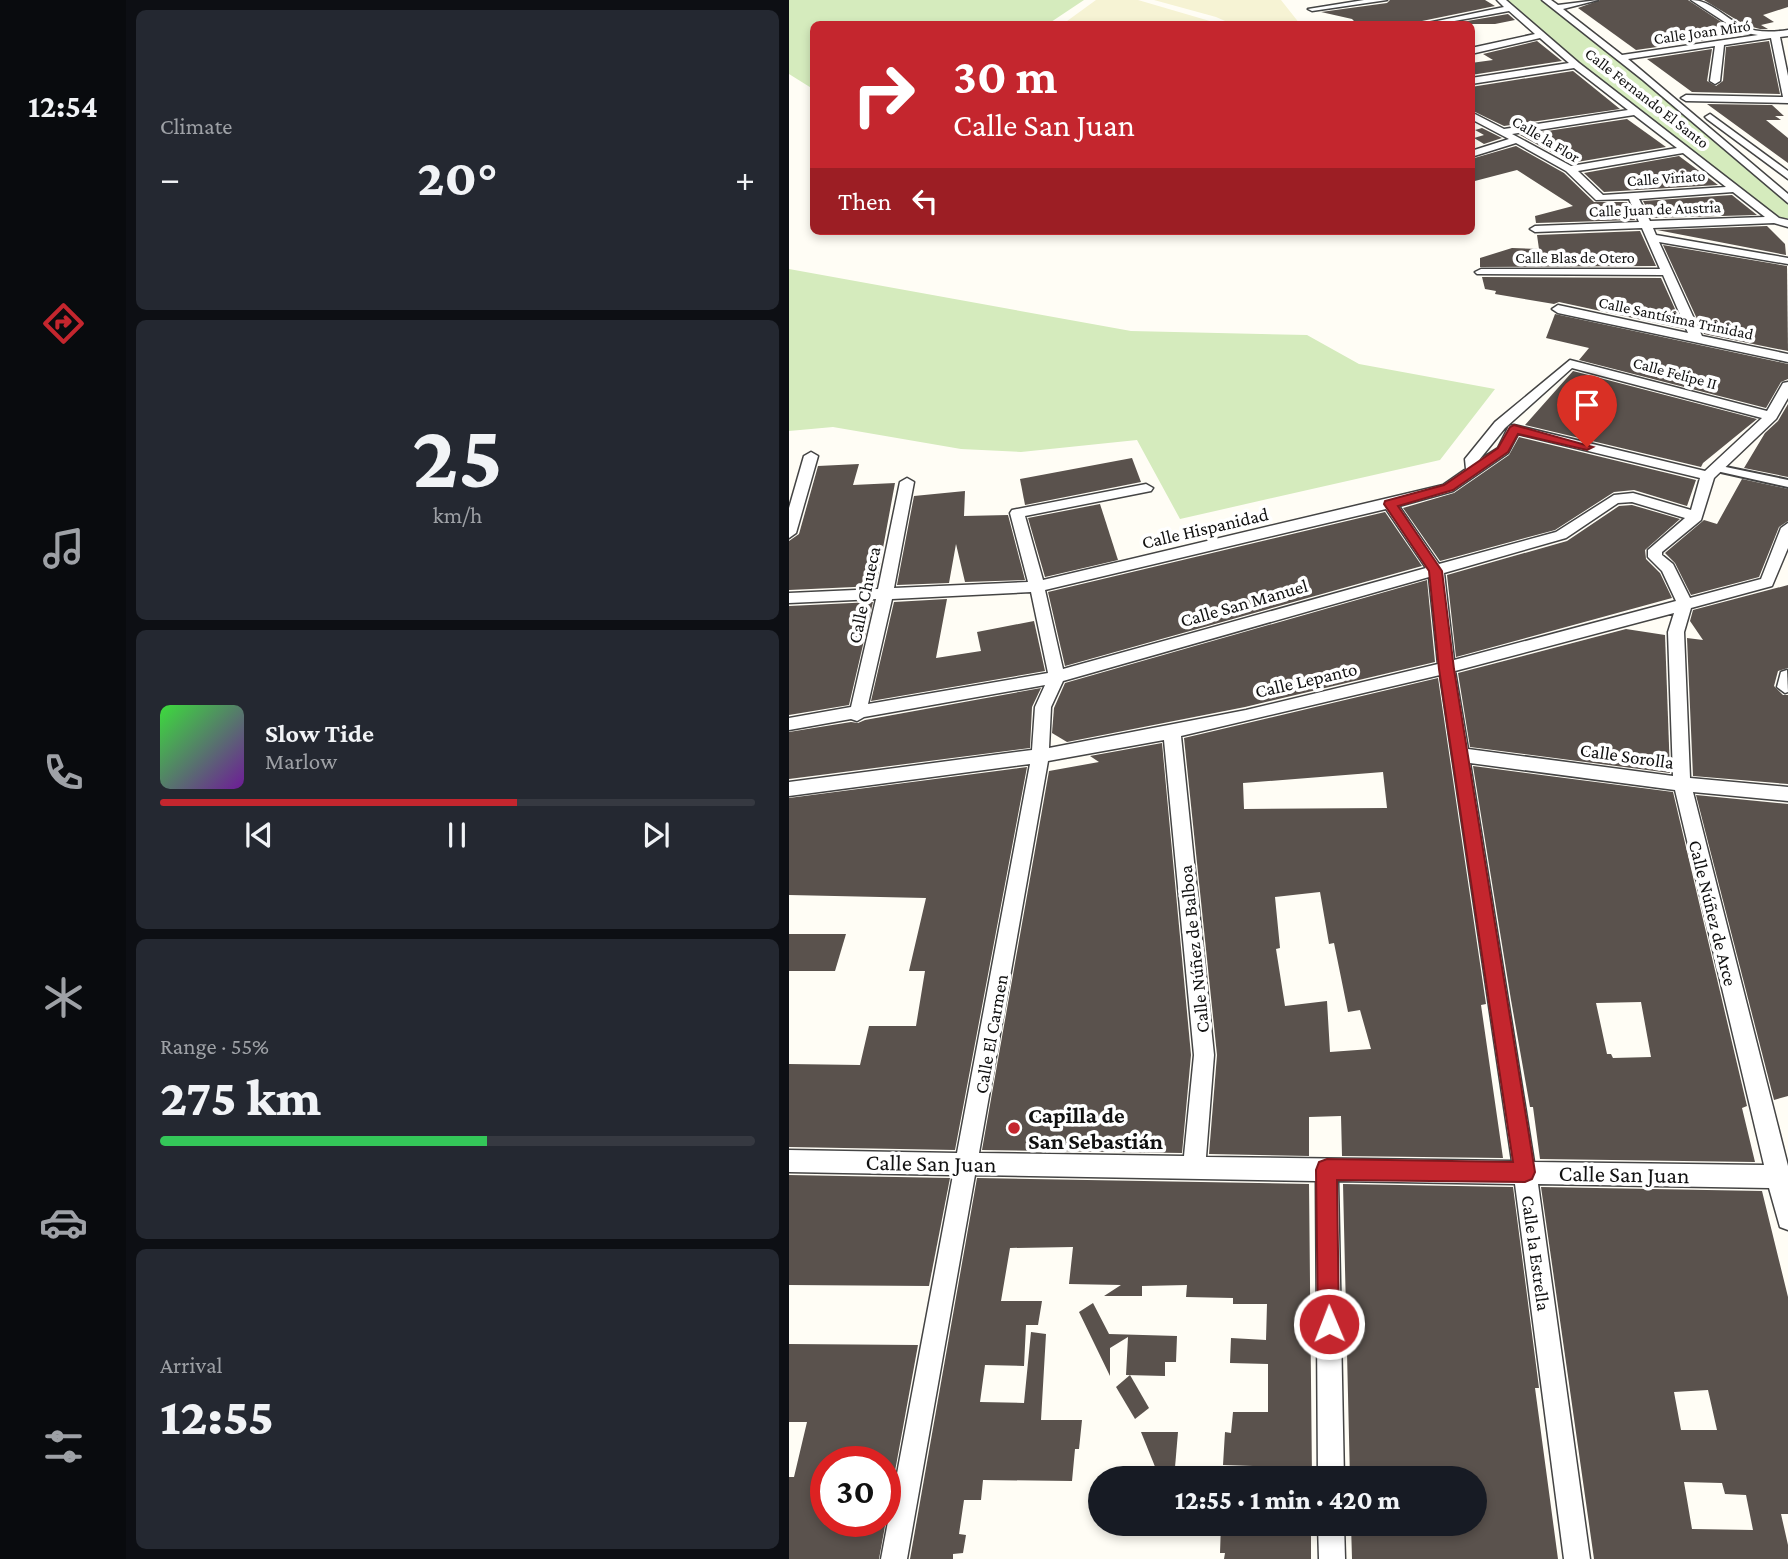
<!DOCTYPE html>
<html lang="en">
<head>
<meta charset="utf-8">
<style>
  body { margin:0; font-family:"Crimson Pro",serif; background:#242831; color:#f1f3f6; height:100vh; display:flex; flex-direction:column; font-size:26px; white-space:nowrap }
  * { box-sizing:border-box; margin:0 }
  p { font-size:23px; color:#9ea1a6 }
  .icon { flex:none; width:38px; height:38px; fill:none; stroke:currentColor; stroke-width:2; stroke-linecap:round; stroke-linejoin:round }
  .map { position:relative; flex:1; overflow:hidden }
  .panel { display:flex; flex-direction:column; gap:10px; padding:10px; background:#0d0f14; width:663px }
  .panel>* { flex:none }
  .banner { position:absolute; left:21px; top:21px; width:665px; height:214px; border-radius:10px; box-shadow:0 4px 10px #0003; background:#c4262e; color:#fff; overflow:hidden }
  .speed { position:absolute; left:21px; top:1446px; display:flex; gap:14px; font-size:35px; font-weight:700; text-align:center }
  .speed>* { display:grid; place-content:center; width:91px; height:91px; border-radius:50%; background:#171b24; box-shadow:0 4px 10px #0003; line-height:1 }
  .speed .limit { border:10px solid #d22; background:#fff; color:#111 }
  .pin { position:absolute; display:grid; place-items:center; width:60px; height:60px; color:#fff; margin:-72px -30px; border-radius:50% 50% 50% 0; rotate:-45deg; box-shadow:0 0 7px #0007 }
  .pin .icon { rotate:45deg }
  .me { position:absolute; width:77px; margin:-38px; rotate:359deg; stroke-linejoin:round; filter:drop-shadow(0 0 5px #0008) }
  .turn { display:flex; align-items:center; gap:24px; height:147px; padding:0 28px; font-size:32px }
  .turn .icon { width:91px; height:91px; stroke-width:2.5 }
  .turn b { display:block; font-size:49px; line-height:60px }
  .then { display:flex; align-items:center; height:66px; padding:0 28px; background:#0003; gap:14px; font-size:26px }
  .big { font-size:52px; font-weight:800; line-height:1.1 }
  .panel .widget { flex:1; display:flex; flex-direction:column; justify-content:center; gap:10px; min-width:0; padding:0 24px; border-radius:10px; background:#242831 }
  .panel .dial { align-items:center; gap:0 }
  .dial b { font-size:91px; line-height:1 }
  .song { display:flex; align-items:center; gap:21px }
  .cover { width:84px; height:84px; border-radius:10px; background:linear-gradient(135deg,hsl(120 70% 55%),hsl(280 70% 35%)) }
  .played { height:7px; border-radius:4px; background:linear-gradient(90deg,#c4262e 60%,#363941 60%) }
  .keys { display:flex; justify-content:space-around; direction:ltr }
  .heat { display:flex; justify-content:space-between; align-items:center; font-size:38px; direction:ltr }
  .charge { height:10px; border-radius:5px; background:linear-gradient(90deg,#34c759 55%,#363941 0) }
  .trip { position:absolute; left:299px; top:1466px; width:399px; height:70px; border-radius:35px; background:#171b24; box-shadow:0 4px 10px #0003; font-weight:800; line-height:70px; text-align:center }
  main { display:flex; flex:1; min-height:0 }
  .tabs { display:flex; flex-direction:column; width:126px; justify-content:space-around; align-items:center; background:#090b0e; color:#9ea1a6 }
  .tabs .icon { width:49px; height:49px }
  .tabs .current { color:#c4262e }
  .tabs b { font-size:32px; color:#f1f3f6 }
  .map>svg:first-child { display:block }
</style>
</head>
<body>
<main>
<nav class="tabs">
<b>12:54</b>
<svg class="icon current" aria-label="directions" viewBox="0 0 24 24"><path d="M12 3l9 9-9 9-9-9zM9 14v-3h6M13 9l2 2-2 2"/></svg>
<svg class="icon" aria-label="music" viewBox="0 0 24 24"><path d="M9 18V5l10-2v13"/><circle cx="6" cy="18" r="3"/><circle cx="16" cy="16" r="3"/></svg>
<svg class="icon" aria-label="phone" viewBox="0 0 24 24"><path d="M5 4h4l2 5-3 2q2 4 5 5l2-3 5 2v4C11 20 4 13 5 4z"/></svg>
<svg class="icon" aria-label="climate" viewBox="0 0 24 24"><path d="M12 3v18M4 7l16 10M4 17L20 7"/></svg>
<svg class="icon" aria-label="car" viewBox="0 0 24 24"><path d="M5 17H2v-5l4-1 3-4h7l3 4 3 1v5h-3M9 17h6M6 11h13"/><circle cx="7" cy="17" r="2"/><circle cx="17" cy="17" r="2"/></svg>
<svg class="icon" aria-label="filters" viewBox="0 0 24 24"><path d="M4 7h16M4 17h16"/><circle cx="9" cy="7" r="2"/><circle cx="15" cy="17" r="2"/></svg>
</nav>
<section class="panel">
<div class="widget"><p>Climate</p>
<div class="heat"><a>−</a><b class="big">20°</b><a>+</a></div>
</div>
<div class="widget dial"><b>25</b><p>km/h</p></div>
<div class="widget">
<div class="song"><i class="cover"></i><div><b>Slow Tide</b><p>Marlow</p></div></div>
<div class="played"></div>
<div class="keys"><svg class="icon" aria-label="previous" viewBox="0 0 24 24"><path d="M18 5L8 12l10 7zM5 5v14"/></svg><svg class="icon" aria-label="pause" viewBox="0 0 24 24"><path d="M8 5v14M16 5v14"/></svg><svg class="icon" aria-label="next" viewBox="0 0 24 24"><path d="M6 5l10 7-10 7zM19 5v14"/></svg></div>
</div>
<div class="widget"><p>Range · 55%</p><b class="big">275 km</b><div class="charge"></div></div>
<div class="widget"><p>Arrival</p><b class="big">12:55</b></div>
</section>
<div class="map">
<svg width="999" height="1559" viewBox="0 0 999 1559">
  <rect width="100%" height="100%" fill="#fffdf5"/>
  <g fill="#f6f3d4">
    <path d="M307 0H349L431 24H274Z"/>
    <path d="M365 0H492L511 24H443L427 17Z"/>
  </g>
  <g fill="#d5ebbd">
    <path d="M0 0H295L259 24H24V89L0 74Z"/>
    <path d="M709 0H757L831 58 999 199V218L986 220Z"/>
    <path d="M0 269 342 331 518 335 570 364 706 389 651 460 391 519 348 440 232 452 172 449 44 427 0 431Z"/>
  </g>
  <g fill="#5a524d" fill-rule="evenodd">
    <path d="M601 0H696L706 6 633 21 632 24H578V21L566 22 563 19 532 12 598 3Z"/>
    <path d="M811 0H899L952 35 847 50 789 8Z"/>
    <path d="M915 0H999V7L974 15 985 22 972 25 979 29H971L956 25Z"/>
    <path d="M719 14 726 20 706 24H661Z"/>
    <path d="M748 41 773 61 682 75V63L704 60 694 54Z"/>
    <path d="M980 41 991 94 903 92 858 59 923 49 918 81 927 86 934 81 937 47Z"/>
    <path d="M784 71 831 109 715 126 682 110V87Z"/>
    <path d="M918 104 983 105 995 116H986L992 120H977L999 138V163Z"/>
    <path d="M838 119 877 147 782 163 731 135Z"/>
    <path d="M693 128 713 138 695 144 685 138 695 135 686 130Z"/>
    <path d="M727 146 775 173 805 202H838L846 220 747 223 746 216 784 206 728 170 682 182V159Z"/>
    <path d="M890 156 929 185 815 192 795 173Z"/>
    <path d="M943 195 968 215 863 218 854 201Z"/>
    <path d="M978 226 996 244 997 255 868 230Z"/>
    <path d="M851 231 867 266 691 267V258L723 248 750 249 748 235Z"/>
    <path d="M874 245 998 266 999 351 915 334Z"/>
    <path d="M693 277 872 278 895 329 770 302 765 304 706 294 707 291 696 289Z"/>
    <path d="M766 314 999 364V379L992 382 977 408 790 360 800 348 757 338Z"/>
    <path d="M784 371 968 419 914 463 912 467 736 425Z"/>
    <path d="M999 404V477L955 468 976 433 989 421Z"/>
    <path d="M730 437 907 480 898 506 845 490 825 492 766 530 651 561 614 508 665 493 720 455Z"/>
    <path d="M343 458 352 482 236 505 231 479Z"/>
    <path d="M70 464 64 485 106 483 87 586 0 590V541L10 534 29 466Z"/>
    <path d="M953 479 999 489V521L990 527 970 577 902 595 886 563 876 553 915 520 928 524Z"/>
    <path d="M176 491 175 516 219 515 236 580 176 582 167 544 160 583 108 585 125 496Z"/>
    <path d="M311 504 329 560 256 577 239 518Z"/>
    <path d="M843 505 891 519 856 550 857 559 871 573 883 598 667 657 658 575 778 541 830 506Z"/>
    <path d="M596 512 633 566 276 666 259 592Z"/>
    <path d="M638 580 646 662 456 707 278 742 263 733 265 708 276 683Z"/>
    <path d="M999 585V668L989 671 985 686 994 695H999V784L904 776 898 638 914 640 901 621 904 610Z"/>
    <path d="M158 599 147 658 192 651 188 632 245 621 256 671 82 701 105 602Z"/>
    <path d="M84 602 60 705 0 715V606Z"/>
    <path d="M837 629 876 635 881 773 681 747 669 673Z"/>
    <path d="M649 678 697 1004 692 1005 714 1158 553 1156 552 1116 520 1117V1156L420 1154 428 1055 395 738ZM594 772 598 808 455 809 454 783ZM531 892 540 944 545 943 559 1012 571 1010 582 1049 541 1052 538 1001 496 1006 487 949 491 948 486 897Z"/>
    <path d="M252 688 243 707 241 748 0 779V732L62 722 69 723 76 720Z"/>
    <path d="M373 743 402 1055 393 1153 193 1150 260 771 310 762 301 756Z"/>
    <path d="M684 766 884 792 958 1106 953 1108 966 1162 751 1159 744 1107H741L722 1000ZM852 1002 862 1057 824 1058 822 1054H818L807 1003Z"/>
    <path d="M238 767 166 1150 0 1147V1064L71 1065 80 1026H127L136 971H120L137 898 0 895V798Z"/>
    <path d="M907 795 999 804V1096L985 1100Z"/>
    <path d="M0 934H57L46 971H0Z"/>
    <path d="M0 1175 161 1178 140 1286 0 1285Z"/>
    <path d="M188 1178 520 1184 523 1479H463L464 1466 434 1465 436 1432 442 1433 444 1412H479V1364L441 1363 442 1338 477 1340 478 1304H444V1298L397 1297 398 1285 353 1286V1296H315L332 1285 280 1284 284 1247 221 1248 212 1301H253L249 1325H237L235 1366 196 1365 191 1402 235 1403 242 1332 257 1334 252 1420H293L290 1449H286L283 1481 194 1480 192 1500H175L170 1534 177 1535 174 1553 164 1554V1559H121Z"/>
    <path d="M554 1184 724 1187 750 1388H746L769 1559H563L562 1524H686V1479H561Z"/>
    <path d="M752 1187 973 1191 999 1297V1514H992L999 1545V1559H805ZM919 1390 928 1430H892L885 1392ZM895 1482 933 1483 936 1494 957 1495 964 1530 903 1529Z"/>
    <path d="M304 1303 320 1334 388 1336 387 1362H376V1376L337 1375 339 1337 321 1348V1376L290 1312Z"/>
    <path d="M0 1344 129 1345 90 1559H0V1477H5L18 1422H0ZM37 1461H96V1521H37Z"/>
    <path d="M341 1375 360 1408 346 1419 327 1387Z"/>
    <path d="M352 1432H389L385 1479H371Z"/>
    <path d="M432 1524H522V1559H435L436 1553H431Z"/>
  </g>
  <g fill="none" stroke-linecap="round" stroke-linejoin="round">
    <defs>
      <path id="pedestrian" d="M927 465 999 480V487L923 470V466Z"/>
      <g id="minor">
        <path d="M575 0H598L523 11 519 9Z"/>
        <path d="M708 0H717L790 63 990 218 999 220V227L985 223 864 228 867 235 999 258V264L870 242 913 336 999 354V362L769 313 763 309 769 305 899 333 874 275 688 274 686 272 692 269H871L853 228 746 232 741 229 746 226 850 222 840 199 807 200 777 171 727 143 682 157V151L720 139 682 119V112L715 129 839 110 785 68 682 84V78L780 63 751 38 682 54V48L746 34 720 11 649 24H634L715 7ZM845 115 888 148 782 166 723 134ZM894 153 937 187 814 195 789 171ZM944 192 976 217 861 221 850 199Z"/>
        <path d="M753 0H762L769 5 809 0 774 9 833 55 969 35 951 32 902 0C922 0 937 19 955 27 968 33 985 32 999 30V36L991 37 999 76V103L897 101 892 98 897 95 994 97 982 38 935 45 931 81 926 84 921 81 926 46 839 59 999 194V203L854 80Z"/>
        <path d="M921 114 999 171V179L918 119 916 117Z"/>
        <path d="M781 360 978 411 994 383 999 382V398L987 419 925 478 912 520 873 552V555L884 564 901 598 972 579 992 528 999 523V548L983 586 902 608 895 632 901 778 999 787V801L904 792 999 1166V1230L991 1227 980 1188 749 1184 801 1559H775L726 1184 549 1181 555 1479H529L527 1181 186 1175 118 1559H92L164 1175 0 1172V1150L168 1153 241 764 0 796V782L243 750 246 707 256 685 75 717 68 721 62 719 0 730V718L62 707 87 599 0 603V593L89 589 111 482 118 478 125 482 105 588 239 582 221 513 223 510 357 484 364 488 362 491 236 516 254 580 654 485 677 469 676 459 706 422ZM783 368 973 418 916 471 725 425 720 426 709 448 690 460 716 428ZM729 434 911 478 902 510 844 493 825 495 767 532 650 564 610 506 664 491 719 453ZM843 502 896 518 859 550V557L873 571 887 601 665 660 655 573 777 538 829 503ZM597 509 637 568 274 669 256 590ZM640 577 649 664 457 710 260 748 262 707 274 681ZM242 592 259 673 79 704 103 599ZM885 613 879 632 884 776 679 749 666 671ZM651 675 723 1161 417 1157 425 1055 392 736ZM375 740 405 1055 395 1156 190 1153 259 761ZM681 763 886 790 975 1165 745 1162Z"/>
        <path d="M22 452 29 456 7 533 0 538V508L15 456Z"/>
        <path d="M998 670 999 692 996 693 988 687 992 672Z"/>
        <path d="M529 1524H555L556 1559H530Z"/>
      </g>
    </defs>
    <use href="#pedestrian" stroke="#444" stroke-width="4"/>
    <use href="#minor" stroke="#444" stroke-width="3"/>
    <use href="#pedestrian" fill="#fff" fill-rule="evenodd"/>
    <use href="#minor" fill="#fff" fill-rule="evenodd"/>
  </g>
  <path fill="#c4262e" stroke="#7f191e" stroke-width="2" d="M725 425 804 447 798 450 729 434 719 452 664 490 609 506 653 571 665 669 746 1172 743 1179 736 1182 548 1180 550 1324 547 1332 540 1335 532 1332 529 1324 527 1170 530 1162 538 1159 724 1162 650 669 640 571 595 504 596 501 655 485 709 448 721 427Z"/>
  <circle fill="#c4262e" stroke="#fff" stroke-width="2.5" cx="225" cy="1128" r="7"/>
  <g text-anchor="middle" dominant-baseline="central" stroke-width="7" stroke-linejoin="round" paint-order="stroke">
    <g font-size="16" fill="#111" stroke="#fff">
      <text transform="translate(913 32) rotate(-8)">Calle Joan Miró</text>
      <text transform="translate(858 98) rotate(38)">Calle Fernando El Santo</text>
      <text transform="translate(757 139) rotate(31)">Calle la Flor</text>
      <text transform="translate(877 178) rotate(-4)">Calle Viriato</text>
      <text transform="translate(866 209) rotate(-2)">Calle Juan de Austria</text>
      <text x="786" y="257">Calle Blas de Otero</text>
      <text transform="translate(887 318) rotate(12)">Calle Santísima Trinidad</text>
      <text transform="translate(886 373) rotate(15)">Calle Felipe II</text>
    </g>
    <g font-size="19" fill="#111" stroke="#fff">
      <text transform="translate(416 528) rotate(-13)">Calle Hispanidad</text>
      <text transform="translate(75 595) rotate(-78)">Calle Chueca</text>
      <text transform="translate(455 603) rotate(-16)">Calle San Manuel</text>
      <text transform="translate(517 680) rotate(-13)">Calle Lepanto</text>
      <text transform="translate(838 756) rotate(8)">Calle Sorolla</text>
      <text transform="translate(924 913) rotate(76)">Calle Núñez de Arce</text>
      <text transform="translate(405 949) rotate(-96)">Calle Núñez de Balboa</text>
      <text transform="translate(202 1034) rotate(-80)">Calle El Carmen</text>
      <text transform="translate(747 1253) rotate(82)">Calle la Estrella</text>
    </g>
    <g font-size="23" font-weight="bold" fill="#111" stroke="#fff" text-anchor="start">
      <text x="239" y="1115">Capilla de<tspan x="239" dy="26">San Sebastián</tspan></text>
    </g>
    <g font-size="23" fill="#111" stroke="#fff">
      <text transform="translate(142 1163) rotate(1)">Calle San Juan</text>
      <text transform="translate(835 1174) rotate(1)">Calle San Juan</text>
    </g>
  </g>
</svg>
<div class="speed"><div class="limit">30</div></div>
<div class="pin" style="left:798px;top:447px;background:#d93025"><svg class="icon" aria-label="arrive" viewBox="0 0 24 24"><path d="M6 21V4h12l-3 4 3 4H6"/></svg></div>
<svg class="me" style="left:540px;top:1324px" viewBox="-20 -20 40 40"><circle r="17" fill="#c4262e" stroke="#fff" stroke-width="3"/><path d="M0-11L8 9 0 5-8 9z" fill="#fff"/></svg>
<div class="trip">12:55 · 1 min · 420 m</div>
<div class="banner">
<div class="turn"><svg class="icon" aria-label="right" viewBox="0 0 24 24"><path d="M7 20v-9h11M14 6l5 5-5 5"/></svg><div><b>30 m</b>Calle San Juan</div></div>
<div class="then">Then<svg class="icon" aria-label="left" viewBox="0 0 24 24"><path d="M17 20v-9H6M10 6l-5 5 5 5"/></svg></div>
</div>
</div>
</main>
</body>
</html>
